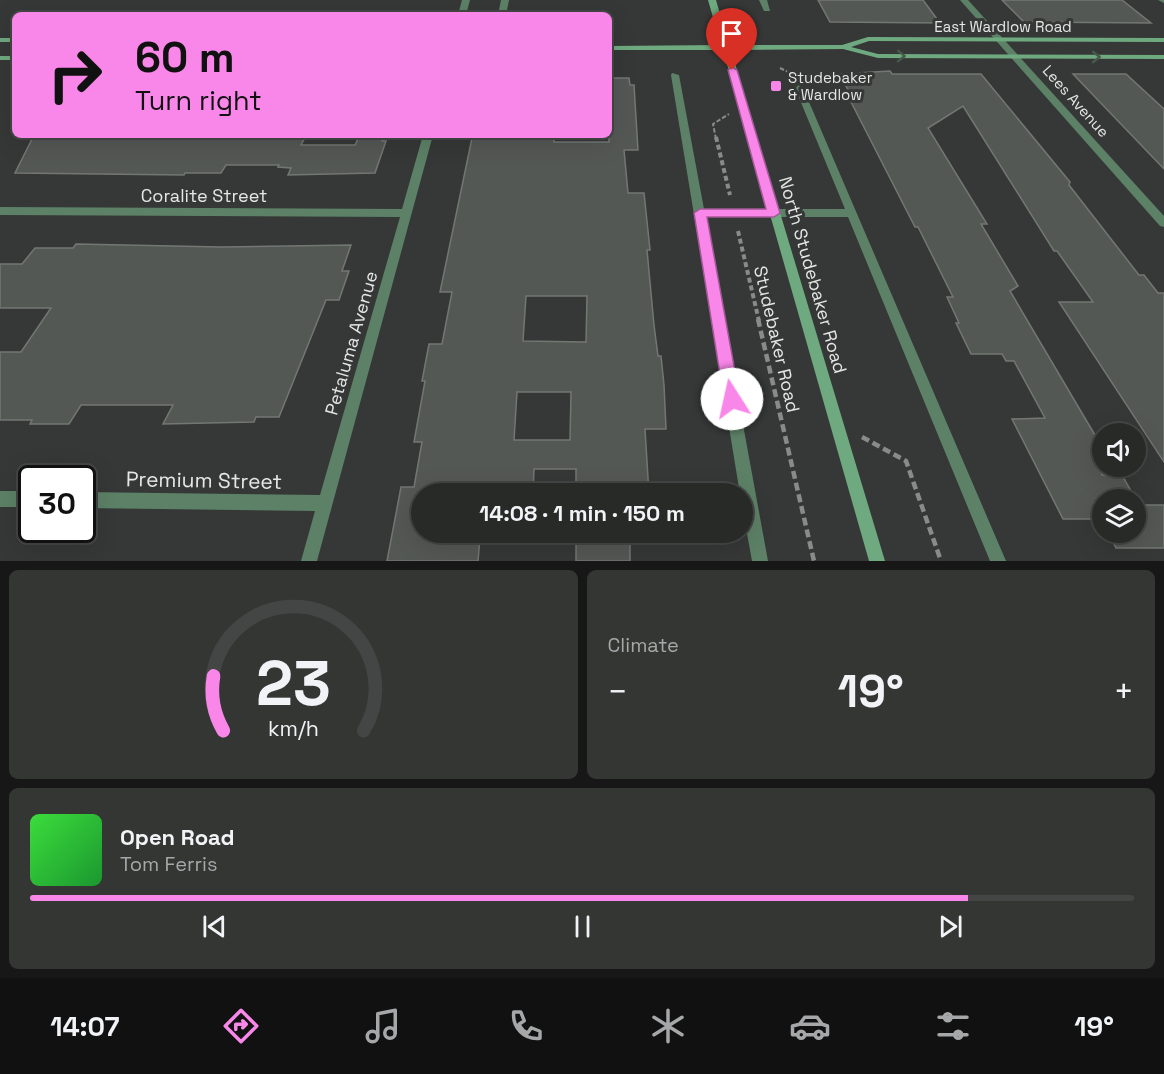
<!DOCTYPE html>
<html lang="en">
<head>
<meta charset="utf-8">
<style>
  body { margin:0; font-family:"Space Grotesk",sans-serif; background:#343634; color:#f1f3f6; height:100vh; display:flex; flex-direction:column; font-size:22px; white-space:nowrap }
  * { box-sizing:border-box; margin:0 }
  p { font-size:20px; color:#a5a7a8 }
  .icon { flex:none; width:33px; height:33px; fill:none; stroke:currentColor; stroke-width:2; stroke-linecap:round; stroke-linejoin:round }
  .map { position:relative; height:561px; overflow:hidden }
  .side { display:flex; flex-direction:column; gap:9px; padding:9px; background:#161716; flex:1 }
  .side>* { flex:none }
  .hud { position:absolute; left:12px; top:12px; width:600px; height:126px; border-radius:9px; box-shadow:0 6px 24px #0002,0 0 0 2px #444645; background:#f987e9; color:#111; overflow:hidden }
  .fabs { position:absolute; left:1092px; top:423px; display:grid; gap:12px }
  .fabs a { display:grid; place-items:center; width:54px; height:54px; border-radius:50%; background:#282a28; box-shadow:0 6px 24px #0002,0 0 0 2px #444645; font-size:30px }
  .speed { position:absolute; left:18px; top:465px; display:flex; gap:12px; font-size:30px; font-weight:700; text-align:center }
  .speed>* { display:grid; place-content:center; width:78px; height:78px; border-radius:50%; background:#282a28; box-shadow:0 6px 24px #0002,0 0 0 2px #444645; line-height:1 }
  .speed .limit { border:3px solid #111; border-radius:9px; background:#fff; color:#111 }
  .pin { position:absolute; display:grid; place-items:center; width:51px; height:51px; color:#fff; margin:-62px -26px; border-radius:50% 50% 50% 0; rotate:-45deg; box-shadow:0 0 6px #0007 }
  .pin .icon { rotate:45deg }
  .me { position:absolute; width:66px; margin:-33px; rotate:350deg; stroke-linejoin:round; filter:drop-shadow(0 0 4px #0008) }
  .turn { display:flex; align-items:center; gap:21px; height:126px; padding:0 24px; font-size:27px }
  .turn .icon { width:78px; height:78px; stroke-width:2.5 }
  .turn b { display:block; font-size:42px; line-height:51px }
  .big { font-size:45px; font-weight:700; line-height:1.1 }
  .side .widget { flex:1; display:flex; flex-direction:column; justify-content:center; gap:9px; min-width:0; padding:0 21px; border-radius:9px; background:#343634 }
  .side .dial { align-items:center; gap:0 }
  .dial svg { height:156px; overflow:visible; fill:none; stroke:#444645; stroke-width:7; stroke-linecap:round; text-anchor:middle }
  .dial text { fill:#f1f3f6; stroke:none }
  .song { display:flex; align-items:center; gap:18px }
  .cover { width:72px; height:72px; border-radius:9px; background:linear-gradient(135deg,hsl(120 70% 55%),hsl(130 70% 35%)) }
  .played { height:6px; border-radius:3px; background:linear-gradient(90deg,#f987e9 85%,#444645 85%) }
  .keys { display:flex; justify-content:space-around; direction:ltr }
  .heat { display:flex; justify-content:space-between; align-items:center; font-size:33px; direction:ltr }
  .side .tiles { flex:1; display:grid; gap:9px; grid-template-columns:1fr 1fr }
  .widget:last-child { grid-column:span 2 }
  .trip { position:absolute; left:411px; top:483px; width:342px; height:60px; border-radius:30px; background:#282a28; box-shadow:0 6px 24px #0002,0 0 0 2px #444645; font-weight:700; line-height:60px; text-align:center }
  .dock { display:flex; height:96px; justify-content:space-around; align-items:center; background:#101110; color:#a5a7a8 }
  .dock .icon { width:42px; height:42px }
  .dock .active { color:#f987e9 }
  .dock b { font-size:27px; color:#f1f3f6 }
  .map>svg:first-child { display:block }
</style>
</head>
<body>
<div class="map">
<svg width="1164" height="561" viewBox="0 0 1164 561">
  <rect width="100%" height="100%" fill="#353836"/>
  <g fill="#545855" stroke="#737774" stroke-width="1.5" fill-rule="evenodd">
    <path d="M818 0H923L940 23 830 22Z"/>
    <path d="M1002 0H1122L1151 23 1024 22Z"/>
    <path d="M890 71 892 74H981L1070 182 1069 185 1139 275H1144L1158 293H1164V462L1059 302H1093L1057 251H1054L963 106 928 128 987 224H981L1018 286 1010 291 1102 447V475H1122L1139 505H1164V548H1116L1108 532H1136V500H1102V523L1101 519H1063L1012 419 1045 418 1014 361H1006L1002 354H971L956 323H959L947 297H953L918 227H915L849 98H852L840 74Z"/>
    <path d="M1073 74H1126L1164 109V169Z"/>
    <path d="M609 78H629L630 85H634L638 150H624L628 193H644L650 250H647L654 325 658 356H661L664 385 666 429H645L649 494H576V469H534L533 494H422V532H451L450 539 480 538 478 561H387L401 487H414L422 442H414L425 381H422L429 344H442L452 292H440L472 138 554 135V142H609ZM526 296H587L586 342 523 341ZM517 392H571L570 440H514Z"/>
    <path d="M34 135 306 136 301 145H355L360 135H384L382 141H386L375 173 288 175 291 168 278 167 279 165H226L221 173H185L184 175 15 173Z"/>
    <path d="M76 244 221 247 351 245 342 271H349L339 300H326L279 417H256L254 422 163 424 173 405H81L69 424H30L32 420H0V352H21L51 308H0V264H22L35 248H73Z"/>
    <path d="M576 532H641L642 543H630V561H576Z"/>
  </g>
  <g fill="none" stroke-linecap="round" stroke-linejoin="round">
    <g stroke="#888b89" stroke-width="2" stroke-dasharray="4.5 2" stroke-linecap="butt">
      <path d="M780 68 792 74"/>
      <path d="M716 139 713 124 729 114"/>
    </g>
    <g stroke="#888b89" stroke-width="4" stroke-dasharray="5 3" stroke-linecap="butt">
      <path d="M716 137 730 195"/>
      <path d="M738 231 759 321"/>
    </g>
    <g stroke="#888b89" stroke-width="4.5" stroke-dasharray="8 4" stroke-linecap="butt">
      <path d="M758 319 814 561"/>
      <path d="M862 437 906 461 941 561"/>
    </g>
    <g fill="#5c8166" fill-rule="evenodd">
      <path d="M462 0H470L466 15H458Z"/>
      <path d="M501 0H509L506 15H498Z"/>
    </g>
    <g fill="#5c8166" fill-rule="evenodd">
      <path d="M759 0H767L770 11H764Z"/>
      <path d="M960 0H968L1164 216V227L1160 226Z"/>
      <path d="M1158 0H1164V3Z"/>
      <path d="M672 73 679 75 704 209H845L795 88 799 85 803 88 1006 561H990L848 217H705L768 561H752L742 506V494H740L671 75Z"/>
      <path d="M423 135H433L317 561H301L315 511 82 508V492L320 495 400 217 0 215V207L402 209Z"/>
      <rect x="0" y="491" width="32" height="16"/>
    </g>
    <g fill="#6fa97f" fill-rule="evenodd">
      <path d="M708 0H716L729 45H842L868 37 1164 38V42L869 41 851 47 878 54 1164 55V59L878 58 843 49 731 50 885 561H869L723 50H609V46L721 45Z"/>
      <rect x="0" y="38" width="15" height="4"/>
      <rect x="0" y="56" width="15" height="4"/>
    </g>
  </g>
  <defs><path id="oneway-chevron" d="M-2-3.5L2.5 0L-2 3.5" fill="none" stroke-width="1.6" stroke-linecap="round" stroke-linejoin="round" transform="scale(1.5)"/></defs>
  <g stroke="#465a4c">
    <use href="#oneway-chevron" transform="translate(901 56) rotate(1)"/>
    <use href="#oneway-chevron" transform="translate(1096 57)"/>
  </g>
  <path fill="#f987e9" stroke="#a25897" stroke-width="1.5" d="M732 67 737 70 780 213 774 217H707L740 399 738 404 732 406 726 404 724 399 694 213 700 209H766L728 70Z"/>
  <rect fill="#f987e9" stroke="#353836" stroke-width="2" x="770" y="80" width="12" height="12" rx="3"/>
  <g text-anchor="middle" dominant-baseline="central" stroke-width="6" stroke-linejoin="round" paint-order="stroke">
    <g font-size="15" fill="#e4e7e5" stroke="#353836">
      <text x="1003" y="26">East Wardlow Road</text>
      <text transform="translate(1076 101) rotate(48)">Lees Avenue</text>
    </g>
    <g font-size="15" fill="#e4e7e5" stroke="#353836" text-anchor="start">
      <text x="788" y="77">Studebaker<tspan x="788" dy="17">&amp; Wardlow</tspan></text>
    </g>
    <g font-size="18" fill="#e4e7e5" stroke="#353836">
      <text x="204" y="195">Coralite Street</text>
      <text transform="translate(813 275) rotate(74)">North Studebaker Road</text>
      <text transform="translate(777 339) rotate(77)">Studebaker Road</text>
      <text transform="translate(351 343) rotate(-74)">Petaluma Avenue</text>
    </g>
    <g font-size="21" fill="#e4e7e5" stroke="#353836">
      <text transform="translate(204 480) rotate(1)">Premium Street</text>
    </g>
  </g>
</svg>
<div class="fabs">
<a><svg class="icon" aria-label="sound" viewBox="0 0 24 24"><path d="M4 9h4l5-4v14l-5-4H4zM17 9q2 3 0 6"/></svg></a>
<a><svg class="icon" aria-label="layers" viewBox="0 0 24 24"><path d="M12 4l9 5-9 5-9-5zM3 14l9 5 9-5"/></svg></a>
</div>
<div class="speed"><div class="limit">30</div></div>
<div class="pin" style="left:732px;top:70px;background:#d93025"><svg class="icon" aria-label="arrive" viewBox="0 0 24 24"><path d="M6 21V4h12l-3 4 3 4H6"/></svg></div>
<svg class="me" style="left:732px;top:399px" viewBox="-20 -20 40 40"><circle r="19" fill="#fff"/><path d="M0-13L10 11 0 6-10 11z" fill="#f987e9"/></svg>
<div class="trip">14:08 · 1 min · 150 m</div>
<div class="hud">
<div class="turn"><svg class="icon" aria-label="right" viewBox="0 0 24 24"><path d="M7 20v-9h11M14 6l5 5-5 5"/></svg><div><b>60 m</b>Turn right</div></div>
</div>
</div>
<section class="side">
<div class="tiles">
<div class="widget dial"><svg viewBox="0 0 100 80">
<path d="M14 69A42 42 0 1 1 86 69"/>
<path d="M14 69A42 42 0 0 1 9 41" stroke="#f987e9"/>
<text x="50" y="56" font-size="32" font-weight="700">23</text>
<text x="50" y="72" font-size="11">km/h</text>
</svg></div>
<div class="widget"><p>Climate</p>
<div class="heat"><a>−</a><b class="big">19°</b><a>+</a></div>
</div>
<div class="widget">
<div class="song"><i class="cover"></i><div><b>Open Road</b><p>Tom Ferris</p></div></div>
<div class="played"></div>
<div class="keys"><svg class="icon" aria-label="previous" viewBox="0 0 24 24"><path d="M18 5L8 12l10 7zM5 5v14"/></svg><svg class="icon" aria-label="pause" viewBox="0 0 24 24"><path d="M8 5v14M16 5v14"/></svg><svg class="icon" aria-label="next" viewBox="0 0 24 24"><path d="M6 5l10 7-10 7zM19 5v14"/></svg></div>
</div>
</div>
</section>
<nav class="dock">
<b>14:07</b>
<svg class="icon active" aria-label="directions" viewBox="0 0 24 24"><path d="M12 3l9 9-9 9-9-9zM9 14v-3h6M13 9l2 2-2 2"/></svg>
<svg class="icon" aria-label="music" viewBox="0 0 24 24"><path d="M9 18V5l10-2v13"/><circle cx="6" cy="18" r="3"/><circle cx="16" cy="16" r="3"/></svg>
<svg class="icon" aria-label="phone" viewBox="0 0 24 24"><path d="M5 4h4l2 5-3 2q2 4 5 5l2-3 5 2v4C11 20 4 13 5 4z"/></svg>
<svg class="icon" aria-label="climate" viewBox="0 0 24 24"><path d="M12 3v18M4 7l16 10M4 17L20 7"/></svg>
<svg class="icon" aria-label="car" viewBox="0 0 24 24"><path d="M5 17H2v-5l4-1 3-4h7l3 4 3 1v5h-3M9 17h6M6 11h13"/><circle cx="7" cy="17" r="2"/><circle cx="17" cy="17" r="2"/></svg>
<svg class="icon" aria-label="filters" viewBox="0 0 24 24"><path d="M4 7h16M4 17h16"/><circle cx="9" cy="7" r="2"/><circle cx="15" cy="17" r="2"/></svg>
<b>19°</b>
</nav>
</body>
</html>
